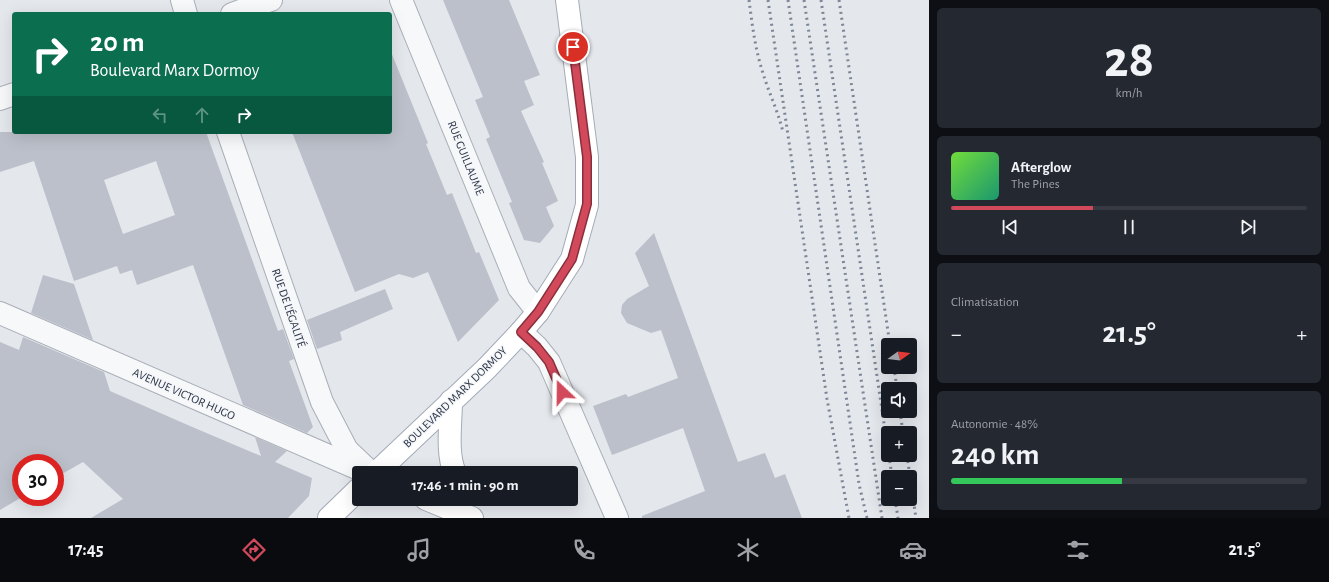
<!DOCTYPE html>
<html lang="fr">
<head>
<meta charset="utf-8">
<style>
  body { margin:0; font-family:"Alegreya Sans",sans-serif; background:#242831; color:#f1f3f6; height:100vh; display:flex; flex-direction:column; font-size:15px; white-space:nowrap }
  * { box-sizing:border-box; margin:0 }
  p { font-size:13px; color:#9ea1a6 }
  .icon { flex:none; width:22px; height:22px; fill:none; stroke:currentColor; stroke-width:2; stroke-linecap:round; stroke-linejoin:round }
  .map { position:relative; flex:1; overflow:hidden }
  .panel { display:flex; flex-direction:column; gap:8px; padding:8px; background:#0d0f14; width:400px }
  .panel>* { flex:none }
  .guide { position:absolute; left:12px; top:12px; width:380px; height:122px; border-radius:4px; box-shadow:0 4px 16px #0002; background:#0b6e4f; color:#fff; overflow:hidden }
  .needle { width:26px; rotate:75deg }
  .controls { position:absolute; left:881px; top:338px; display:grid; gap:8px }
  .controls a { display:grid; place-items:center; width:36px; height:36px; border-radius:4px; background:#171b24; box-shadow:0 4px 16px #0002; font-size:20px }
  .speed { position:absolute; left:12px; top:454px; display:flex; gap:8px; font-size:20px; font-weight:700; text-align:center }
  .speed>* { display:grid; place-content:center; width:52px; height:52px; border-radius:50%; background:#171b24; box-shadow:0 4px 16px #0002; line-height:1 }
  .speed .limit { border:6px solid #d22; background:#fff; color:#111 }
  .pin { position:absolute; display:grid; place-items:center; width:34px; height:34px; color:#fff; margin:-17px; border:2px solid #fff; border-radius:50%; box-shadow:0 1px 4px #0007 }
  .me { position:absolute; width:44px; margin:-22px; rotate:337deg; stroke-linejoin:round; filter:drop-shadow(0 0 3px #0008) }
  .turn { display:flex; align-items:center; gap:14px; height:84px; padding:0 12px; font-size:18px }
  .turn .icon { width:52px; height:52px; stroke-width:2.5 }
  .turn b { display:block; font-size:28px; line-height:34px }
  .lanes { display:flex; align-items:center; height:38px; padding:0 12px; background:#0003; justify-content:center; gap:20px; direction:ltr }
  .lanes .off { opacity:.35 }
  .big { font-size:30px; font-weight:700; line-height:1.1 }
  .panel .tile { flex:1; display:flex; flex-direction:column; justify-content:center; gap:6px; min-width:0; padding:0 14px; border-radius:6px; background:#242831 }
  .panel .dial { align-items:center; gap:0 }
  .dial b { font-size:52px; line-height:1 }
  .song { display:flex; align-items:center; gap:12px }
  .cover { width:48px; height:48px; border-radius:6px; background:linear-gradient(135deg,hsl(100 70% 55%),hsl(160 70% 35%)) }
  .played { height:4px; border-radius:2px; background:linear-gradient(90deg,#d1495b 40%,#363941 40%) }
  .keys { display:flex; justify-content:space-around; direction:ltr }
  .heat { display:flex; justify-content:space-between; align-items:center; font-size:22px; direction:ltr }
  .charge { height:6px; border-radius:3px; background:linear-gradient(90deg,#34c759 48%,#363941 0) }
  .trip { position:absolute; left:352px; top:466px; width:226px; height:40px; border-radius:4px; background:#171b24; box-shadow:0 4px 16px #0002; font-weight:700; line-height:40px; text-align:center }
  .tabs { display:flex; height:64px; justify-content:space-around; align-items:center; background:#090b0e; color:#9ea1a6 }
  .tabs .icon { width:28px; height:28px }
  .tabs .selected { color:#d1495b }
  .tabs b { font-size:18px; color:#f1f3f6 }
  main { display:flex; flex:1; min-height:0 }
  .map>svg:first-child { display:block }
</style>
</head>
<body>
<main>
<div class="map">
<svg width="929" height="518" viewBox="0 0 929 518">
  <rect width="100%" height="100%" fill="#e4e7ec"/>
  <g fill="#bbc0ca" fill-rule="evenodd">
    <path d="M443 0H509L540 75 524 81 534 105 521 111 544 162 542 163 558 201 546 207 554 226 540 243 524 240 509 203 512 202 486 139 490 137 475 100 483 97Z"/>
    <path d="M390 52H391L428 143 426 144 447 195 452 193 476 253 479 252 499 300 458 342 428 272 413 278 399 274 355 292 292 132H390Z"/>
    <path d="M0 132H206L278 331 283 329 294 359 289 361 313 427 307 433 243 405 193 265 137 285 132 270 120 274 117 266 74 281 34 161 0 172ZM156 161 175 215 123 234 104 180Z"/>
    <path d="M654 233 738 462 765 453 775 478 785 474 802 518H642V516L705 491 683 428 612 455 593 406 626 394 628 397 678 378 661 330 651 333 627 323 621 313 622 305 627 299 649 286 635 253Z"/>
    <path d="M43 275 74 284 93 340 31 313Z"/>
    <path d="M385 289 393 309 340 332 342 340 317 349 307 320Z"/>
    <path d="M23 337 104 372 110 391 190 426 261 456 255 437 287 451 275 462 312 478 309 496 288 518H91L123 499 83 462 55 478V463H21V497H22L0 510V342L19 350Z"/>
  </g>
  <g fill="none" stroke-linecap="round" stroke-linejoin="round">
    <defs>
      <g id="minor">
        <path d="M182 0 186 14"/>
        <path d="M401 0 519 288 538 312"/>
        <path d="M232 14 271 0"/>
        <path d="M0 99 14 94"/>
        <path d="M228 132 322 402 347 450 367 469"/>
        <path d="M0 313 368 473"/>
        <path d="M521 332 537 347 549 362 617 518"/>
      </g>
      <g id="major">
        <path d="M451 401C451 422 446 453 455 473"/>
        <path d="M376 473 487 368 521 332 538 312 572 259 587 205V157L567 0"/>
        <path d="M426 499 472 518"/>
        <path d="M329 518 359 489"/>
      </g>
    </defs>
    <use href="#minor" stroke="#a9aeb7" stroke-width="24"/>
    <use href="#major" stroke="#a3abb8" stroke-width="24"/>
    <use href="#minor" stroke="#f7f8fa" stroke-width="22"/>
    <use href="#major" stroke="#fff" stroke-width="22"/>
    <g stroke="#7d8696" stroke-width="3" stroke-dasharray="2 4" stroke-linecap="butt">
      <path d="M749 0C752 23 755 48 762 70 768 91 778 111 783 132"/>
      <path d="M768 0 827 399 849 518"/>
      <path d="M788 0 859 484 867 518"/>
      <path d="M804 0 882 518"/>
      <path d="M821 0 888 450"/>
      <path d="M839 0 890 345"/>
      <path d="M894 367 897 389"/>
      <path d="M900 411 903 433"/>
      <path d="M889 455 892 477"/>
      <path d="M907 455 910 477"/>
      <path d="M910 477 916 518"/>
      <path d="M895 499 898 518"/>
    </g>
  </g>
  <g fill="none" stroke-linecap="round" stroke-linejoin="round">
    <defs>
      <path id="route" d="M562 392 549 362 537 347 521 332 538 312 572 259 587 204V157L573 47"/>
    </defs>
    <use href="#route" stroke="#882f3b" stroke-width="10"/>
    <use href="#route" stroke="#d1495b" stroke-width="7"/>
  </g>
  <g text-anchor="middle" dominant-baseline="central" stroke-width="3" stroke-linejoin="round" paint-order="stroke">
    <g font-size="12" fill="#2b3445" stroke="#f4f6f9">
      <text transform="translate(466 158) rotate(68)">RUE GUILLAUME</text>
      <text transform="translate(289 308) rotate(71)">RUE DE L'ÉGALITÉ</text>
      <text transform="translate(184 394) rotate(24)">AVENUE VICTOR HUGO</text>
      <text transform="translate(455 397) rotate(-44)">BOULEVARD MARX DORMOY</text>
    </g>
  </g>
</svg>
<div class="controls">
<a><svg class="needle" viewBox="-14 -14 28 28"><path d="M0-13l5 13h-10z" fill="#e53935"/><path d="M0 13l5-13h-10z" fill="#9ea1a6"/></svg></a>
<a><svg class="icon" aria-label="sound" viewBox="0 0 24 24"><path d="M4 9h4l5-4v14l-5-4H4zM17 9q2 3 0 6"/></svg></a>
<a>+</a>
<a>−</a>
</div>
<div class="speed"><div class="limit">30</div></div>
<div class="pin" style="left:573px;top:47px;background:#d93025"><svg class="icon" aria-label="arrive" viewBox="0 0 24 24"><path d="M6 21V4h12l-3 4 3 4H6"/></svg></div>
<svg class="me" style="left:562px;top:392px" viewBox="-20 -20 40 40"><path d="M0-17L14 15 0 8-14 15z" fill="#d1495b" stroke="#fff" stroke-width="4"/></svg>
<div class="trip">17:46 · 1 min · 90 m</div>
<div class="guide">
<div class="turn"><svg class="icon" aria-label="right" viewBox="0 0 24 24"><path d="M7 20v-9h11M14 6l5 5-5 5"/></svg><div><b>20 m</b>Boulevard Marx Dormoy</div></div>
<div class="lanes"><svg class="icon off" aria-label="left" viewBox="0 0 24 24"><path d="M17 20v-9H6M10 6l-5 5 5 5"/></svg><svg class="icon off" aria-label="ahead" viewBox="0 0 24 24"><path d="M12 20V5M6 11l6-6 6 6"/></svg><svg class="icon" aria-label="right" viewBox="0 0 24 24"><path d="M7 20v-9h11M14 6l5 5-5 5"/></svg></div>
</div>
</div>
<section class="panel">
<div class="tile dial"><b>28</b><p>km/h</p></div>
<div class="tile">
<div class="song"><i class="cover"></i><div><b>Afterglow</b><p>The Pines</p></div></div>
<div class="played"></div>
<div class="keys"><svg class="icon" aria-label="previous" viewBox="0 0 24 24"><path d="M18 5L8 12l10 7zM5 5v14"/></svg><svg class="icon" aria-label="pause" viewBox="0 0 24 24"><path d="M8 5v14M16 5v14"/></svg><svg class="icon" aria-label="next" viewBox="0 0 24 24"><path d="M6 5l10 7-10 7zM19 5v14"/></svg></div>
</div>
<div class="tile"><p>Climatisation</p>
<div class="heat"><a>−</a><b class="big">21.5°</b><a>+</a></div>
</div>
<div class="tile"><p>Autonomie · 48%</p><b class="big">240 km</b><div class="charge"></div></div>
</section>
</main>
<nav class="tabs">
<b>17:45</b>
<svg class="icon selected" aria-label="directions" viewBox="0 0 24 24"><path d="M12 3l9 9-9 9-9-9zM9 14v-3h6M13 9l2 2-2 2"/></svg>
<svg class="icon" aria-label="music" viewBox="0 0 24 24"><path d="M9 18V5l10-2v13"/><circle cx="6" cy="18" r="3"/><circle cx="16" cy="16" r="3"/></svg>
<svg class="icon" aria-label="phone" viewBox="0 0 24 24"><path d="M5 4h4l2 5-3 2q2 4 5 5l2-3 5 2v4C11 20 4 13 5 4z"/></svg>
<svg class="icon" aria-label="climate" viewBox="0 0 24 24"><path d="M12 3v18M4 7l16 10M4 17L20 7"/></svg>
<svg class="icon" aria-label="car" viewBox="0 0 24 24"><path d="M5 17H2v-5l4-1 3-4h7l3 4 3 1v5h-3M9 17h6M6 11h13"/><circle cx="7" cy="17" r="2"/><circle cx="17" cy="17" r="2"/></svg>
<svg class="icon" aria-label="filters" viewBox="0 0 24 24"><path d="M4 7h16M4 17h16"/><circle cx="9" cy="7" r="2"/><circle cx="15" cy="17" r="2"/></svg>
<b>21.5°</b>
</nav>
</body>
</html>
